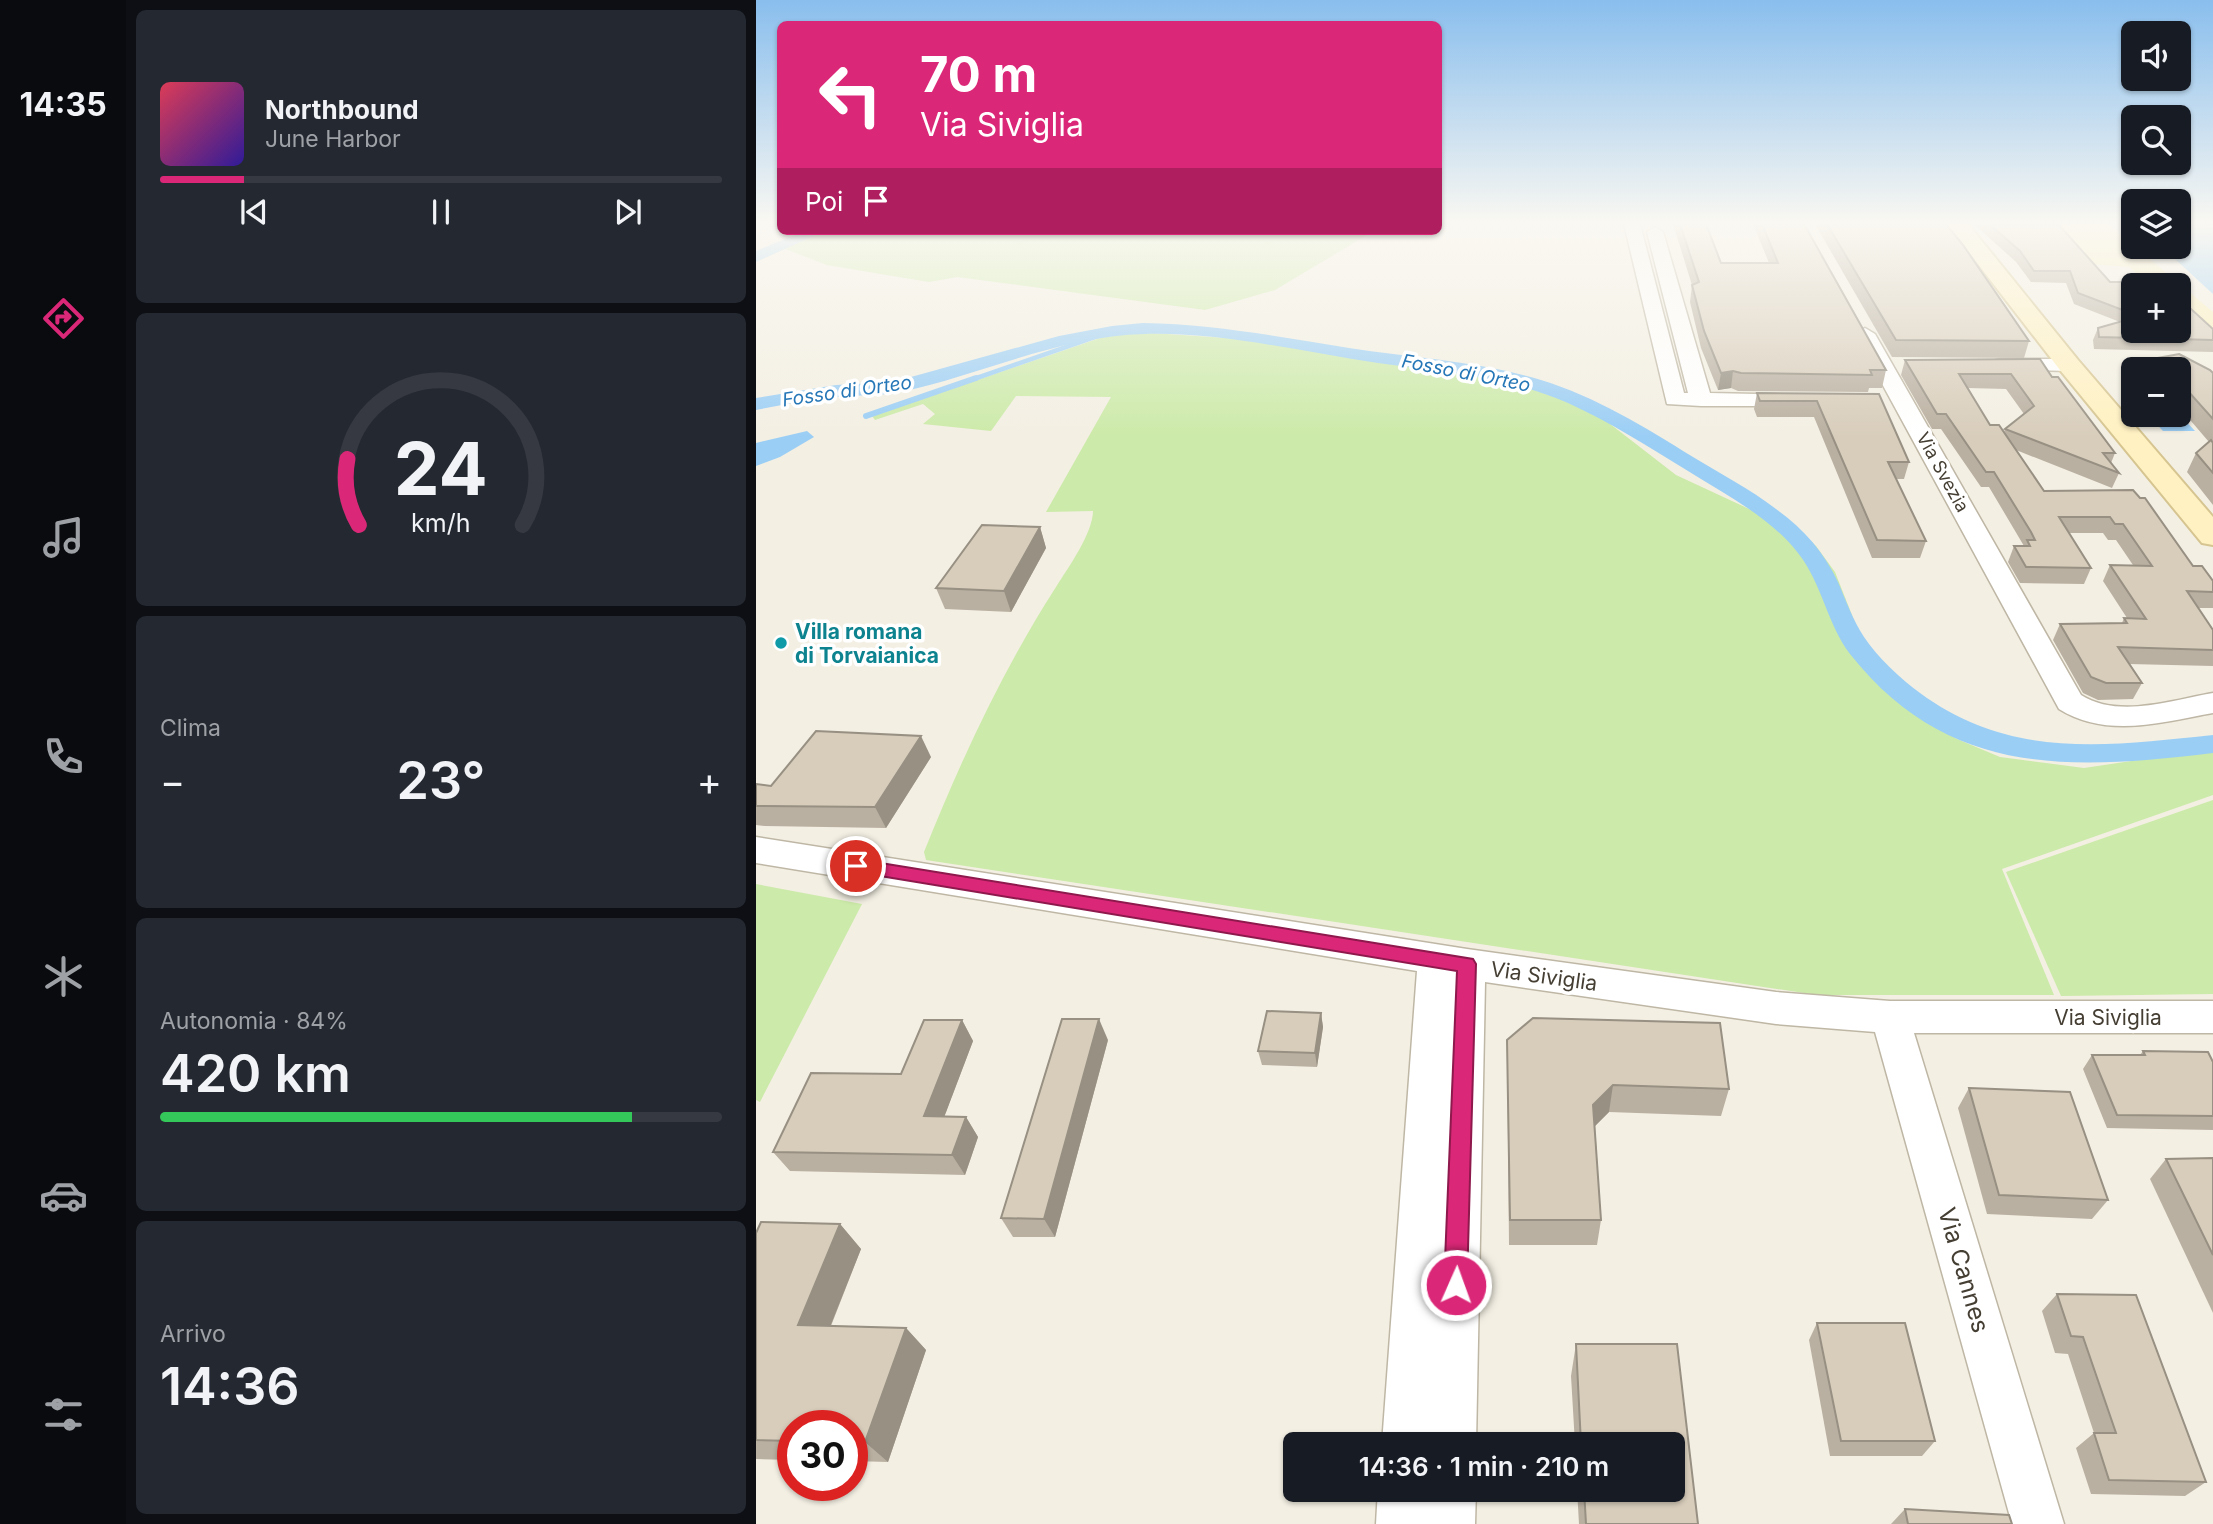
<!DOCTYPE html>
<html lang="it">
<head>
<meta charset="utf-8">
<style>
  body { margin:0; font-family:Inter,sans-serif; background:#242831; color:#f1f3f6; height:100vh; display:flex; flex-direction:column; font-size:26px; white-space:nowrap }
  * { box-sizing:border-box; margin:0 }
  p { font-size:23px; color:#9ea1a6 }
  .icon { flex:none; width:38px; height:38px; fill:none; stroke:currentColor; stroke-width:2; stroke-linecap:round; stroke-linejoin:round }
  .map { position:relative; flex:1; overflow:hidden }
  .panel { display:flex; flex-direction:column; gap:10px; padding:10px; background:#0d0f14; width:630px }
  .panel>* { flex:none }
  .guide { position:absolute; left:21px; top:21px; width:665px; height:214px; border-radius:10px; box-shadow:0 2px 5px #0004; background:#db2777; color:#fff; overflow:hidden }
  .tools { position:absolute; left:1365px; top:21px; display:grid; gap:14px }
  .tools a { display:grid; place-items:center; width:70px; height:70px; border-radius:10px; background:#171b24; box-shadow:0 2px 5px #0004; font-size:35px }
  .speed { position:absolute; left:21px; top:1410px; display:flex; gap:14px; font-size:35px; font-weight:700; text-align:center }
  .speed>* { display:grid; place-content:center; width:91px; height:91px; border-radius:50%; background:#171b24; box-shadow:0 2px 5px #0004; line-height:1 }
  .speed .limit { border:10px solid #d22; background:#fff; color:#111 }
  .pin { position:absolute; display:grid; place-items:center; width:60px; height:60px; color:#fff; margin:-30px; border:4px solid #fff; border-radius:50%; box-shadow:0 2px 7px #0007 }
  .me { position:absolute; width:77px; margin:-38px; rotate:2deg; stroke-linejoin:round; filter:drop-shadow(0 0 5px #0008) }
  .turn { display:flex; align-items:center; gap:24px; height:147px; padding:0 28px; font-size:32px }
  .turn .icon { width:91px; height:91px; stroke-width:2.5 }
  .turn b { display:block; font-size:49px; line-height:60px }
  .then { display:flex; align-items:center; height:66px; padding:0 28px; background:#0003; gap:14px; font-size:26px }
  .big { font-size:52px; font-weight:600; line-height:1.1 }
  .panel .tile { flex:1; display:flex; flex-direction:column; justify-content:center; gap:10px; min-width:0; padding:0 24px; border-radius:10px; background:#242831 }
  .panel .dial { align-items:center; gap:0 }
  .dial svg { height:182px; overflow:visible; fill:none; stroke:#363941; stroke-width:7; stroke-linecap:round; text-anchor:middle }
  .dial text { fill:#f1f3f6; stroke:none }
  .song { display:flex; align-items:center; gap:21px }
  .cover { width:84px; height:84px; border-radius:10px; background:linear-gradient(135deg,hsl(350 70% 55%),hsl(250 70% 35%)) }
  .played { height:7px; border-radius:4px; background:linear-gradient(90deg,#db2777 15%,#363941 15%) }
  .keys { display:flex; justify-content:space-around; direction:ltr }
  .heat { display:flex; justify-content:space-between; align-items:center; font-size:38px; direction:ltr }
  .charge { height:10px; border-radius:5px; background:linear-gradient(90deg,#34c759 84%,#363941 0) }
  .trip { position:absolute; left:527px; top:1432px; width:402px; height:70px; border-radius:10px; background:#171b24; box-shadow:0 2px 5px #0004; font-weight:600; line-height:70px; text-align:center }
  main { display:flex; flex:1; min-height:0 }
  .menu { display:flex; flex-direction:column; width:126px; justify-content:space-around; align-items:center; background:#090b0e; color:#9ea1a6 }
  .menu .icon { width:49px; height:49px }
  .menu .selected { color:#db2777 }
  .menu b { font-size:32px; color:#f1f3f6 }
  .map>svg:first-child { display:block }
</style>
</head>
<body>
<main>
<nav class="menu">
<b>14:35</b>
<svg class="icon selected" aria-label="directions" viewBox="0 0 24 24"><path d="M12 3l9 9-9 9-9-9zM9 14v-3h6M13 9l2 2-2 2"/></svg>
<svg class="icon" aria-label="music" viewBox="0 0 24 24"><path d="M9 18V5l10-2v13"/><circle cx="6" cy="18" r="3"/><circle cx="16" cy="16" r="3"/></svg>
<svg class="icon" aria-label="phone" viewBox="0 0 24 24"><path d="M5 4h4l2 5-3 2q2 4 5 5l2-3 5 2v4C11 20 4 13 5 4z"/></svg>
<svg class="icon" aria-label="climate" viewBox="0 0 24 24"><path d="M12 3v18M4 7l16 10M4 17L20 7"/></svg>
<svg class="icon" aria-label="car" viewBox="0 0 24 24"><path d="M5 17H2v-5l4-1 3-4h7l3 4 3 1v5h-3M9 17h6M6 11h13"/><circle cx="7" cy="17" r="2"/><circle cx="17" cy="17" r="2"/></svg>
<svg class="icon" aria-label="filters" viewBox="0 0 24 24"><path d="M4 7h16M4 17h16"/><circle cx="9" cy="7" r="2"/><circle cx="15" cy="17" r="2"/></svg>
</nav>
<section class="panel">
<div class="tile">
<div class="song"><i class="cover"></i><div><b>Northbound</b><p>June Harbor</p></div></div>
<div class="played"></div>
<div class="keys"><svg class="icon" aria-label="previous" viewBox="0 0 24 24"><path d="M18 5L8 12l10 7zM5 5v14"/></svg><svg class="icon" aria-label="pause" viewBox="0 0 24 24"><path d="M8 5v14M16 5v14"/></svg><svg class="icon" aria-label="next" viewBox="0 0 24 24"><path d="M6 5l10 7-10 7zM19 5v14"/></svg></div>
</div>
<div class="tile dial"><svg viewBox="0 0 100 80">
<path d="M14 69A42 42 0 1 1 86 69"/>
<path d="M14 69A42 42 0 0 1 9 40" stroke="#db2777"/>
<text x="50" y="56" font-size="32" font-weight="700">24</text>
<text x="50" y="72" font-size="11">km/h</text>
</svg></div>
<div class="tile"><p>Clima</p>
<div class="heat"><a>−</a><b class="big">23°</b><a>+</a></div>
</div>
<div class="tile"><p>Autonomia · 84%</p><b class="big">420 km</b><div class="charge"></div></div>
<div class="tile"><p>Arrivo</p><b class="big">14:36</b></div>
</section>
<div class="map">
<svg width="1457" height="1524" viewBox="0 0 1457 1524">
  <rect width="100%" height="100%" fill="#f3efe3"/>
  <g fill="#cceaa9">
    <path d="M66 231H627L611 235 519 290 449 310 201 277 173 282 71 265 27 248Z"/>
    <path d="M381 332 544 343 602 351 743 378 787 390 825 406 849 420 920 475 1047 534 1060 546 1079 572 1111 653 1131 683 1168 720 1201 739 1244 757 1328 768 1457 749V795L1246 869 1298 995H1061L170 860 168 852C205 760 246 671 300 587 312 568 337 533 337 511L290 512 355 397 260 396 235 431 167 424 179 414 167 404 119 420 116 416 344 338Z"/>
    <path d="M1457 800V994L1305 996 1250 872Z"/>
    <path d="M0 884 106 904 4 1102 0 1100Z"/>
  </g>
  <path fill="#fbefbb" d="M1298 224H1352L1457 312V339L1423 310V285H1394L1373 267 1335 264Z"/>
  <g fill="#9bcef5">
    <path d="M1423 224H1457V294L1406 247H1423Z"/>
    <path d="M1393 416H1425L1439 431H1407Z"/>
    <path d="M51 431 58 437 24 457 0 466V443Z"/>
  </g>
  <g fill="none" stroke-linecap="round" stroke-linejoin="round">
    <path stroke="#9bcef5" stroke-width="4.5" d="M215 380 359 330"/>
    <path stroke="#9bcef5" stroke-width="6" d="M110 416 220 378"/>
    <g fill="#9bcef5" fill-rule="evenodd">
      <path d="M49 231H69L0 262V251Z"/>
      <path d="M387 323C457 324 524 337 593 348 657 358 723 361 785 380 840 397 889 427 937 457 965 474 994 489 1020 509 1047 528 1068 552 1082 582 1090 601 1097 620 1108 637 1122 658 1144 678 1164 693 1255 760 1351 746 1457 735V753C1315 770 1192 778 1094 654 1071 624 1066 583 1042 553 1014 517 970 495 932 471 893 447 854 422 812 403 752 377 687 372 622 363 545 352 468 332 389 334 304 336 227 374 145 392 123 396 102 395 80 397 53 399 27 405 0 410V398L80 385 137 382 303 336 356 326Z"/>
    </g>
    <defs>
      <g id="minor">
        <path d="M868 224H884L928 393H932L891 232 899 227 907 232 954 393 1041 395 1049 396 1052 401 1049 406H945L911 404Z"/>
        <path d="M1109 328 1119 334 1325 695C1363 719 1416 700 1457 693V713C1406 722 1351 739 1303 709L1099 334Z"/>
        <path d="M1244 359H1313L1320 361 1323 365 1320 369 1313 371 1237 369 1234 365 1237 361Z"/>
        <path d="M0 837 711 949 1020 992 1134 1001H1457V1033H1158L1308 1524H1256L1119 1032 1020 1024 729 982 720 1444H626L661 971 0 863Z"/>
        <path d="M622 1489H720L719 1524H620Z"/>
      </g>
      <path id="secondary" d="M1191 224H1212L1322 360 1457 517V545L1446 543 1304 370Z"/>
    </defs>
    <use href="#minor" stroke="#bfb7a5" stroke-width="3"/>
    <use href="#secondary" stroke="#d6c590" stroke-width="4"/>
    <use href="#minor" fill="#fff" fill-rule="evenodd"/>
    <use href="#secondary" fill="#fff1c1" fill-rule="evenodd"/>
  </g>
  <g fill="#bab0a1" fill-rule="evenodd">
    <path d="M917 224H950L965 263H1013L997 224H1048L1130 370 1126 388H1113L1112 392 982 391 975 388 962 390 945 348 934 302 936 285Z"/>
    <path d="M1059 224H1190L1273 341 1268 358 1136 357Z"/>
    <path d="M1218 224H1290L1354 282 1377 285V331L1457 329V352L1338 349 1337 340 1342 328 1364 322 1318 304 1310 283 1275 282 1260 262Z"/>
    <path d="M1402 358 1457 373V505L1431 472 1440 453 1453 442 1423 407V369H1397Z"/>
    <path d="M1149 360 1296 377 1359 453 1355 463 1363 473 1356 488 1260 450 1288 491 1377 490 1437 566 1457 581V608H1442L1457 630V666L1373 664 1386 683 1377 699 1342 700 1327 693 1297 640 1304 624 1366 623 1368 618H1371L1347 581 1354 565H1377L1360 540H1352L1347 533H1313L1335 568 1328 584 1264 583 1252 562 1258 546H1268L1233 487H1225L1185 429H1176L1145 375ZM1212 388 1250 389 1268 414 1249 429 1248 432 1234 425Z"/>
    <path d="M1001 393 1123 394 1153 462 1148 479H1140L1170 541 1164 558H1116L1058 417H1001L998 409Z"/>
    <path d="M284 527 290 548 255 612 189 609 180 588Z"/>
    <path d="M175 757 130 828 9 826 0 825V784L15 786Z"/>
    <path d="M565 1013 567 1027 561 1067 506 1065 502 1051Z"/>
    <path d="M206 1020 217 1041 188 1117H210L222 1137 209 1175 34 1171 17 1152 145 1074Z"/>
    <path d="M352 1040 299 1237H257L245 1218Z"/>
    <path d="M751 1040 973 1089 965 1116 853 1112 839 1126 845 1220 841 1245H753Z"/>
    <path d="M1387 1051 1457 1062V1130L1351 1128 1327 1069 1336 1055H1384Z"/>
    <path d="M1213 1088 1352 1200 1336 1219 1231 1214 1202 1108Z"/>
    <path d="M1457 1158V1313L1394 1179 1410 1159Z"/>
    <path d="M84 1224 105 1249 75 1326 150 1328 170 1350 132 1462 96 1461V1426H37V1460L0 1459V1233Z"/>
    <path d="M1301 1294 1450 1482 1429 1496 1335 1494 1320 1448 1338 1433 1312 1354 1299 1353 1286 1311Z"/>
    <path d="M1061 1323 1179 1441 1166 1456H1074L1053 1340Z"/>
    <path d="M820 1344H921L942 1524H823L821 1489H917V1444H819L815 1376Z"/>
    <path d="M1149 1509 1256 1524H1135Z"/>
  </g>
  <g fill="#979083">
    <path d="M977 371 975 388 962 390 965 373Z"/>
    <path d="M284 527 290 548 255 612 248 591Z"/>
    <path d="M165 736 175 757 130 828 119 807Z"/>
    <path d="M565 1013 567 1027 561 1067 559 1053Z"/>
    <path d="M343 1019 352 1040 299 1237 288 1219Z"/>
    <path d="M206 1020 217 1041 181 1136 168 1116Z"/>
    <path d="M857 1085 853 1112 834 1131 837 1105Z"/>
    <path d="M210 1117 222 1137 209 1175 196 1155Z"/>
    <path d="M84 1224 105 1249 66 1347 42 1325Z"/>
    <path d="M150 1328 170 1350 132 1462 109 1442Z"/>
  </g>
  <g fill="#d8cdbb" stroke="#979083" stroke-width="2">
    <path d="M924 224H950L965 263H1022L1006 224H1048L1130 370H1114L1116 375 985 373 977 371 965 373 948 331 936 285 943 282Z"/>
    <path d="M1071 224H1190L1207 245 1273 341 1140 340Z"/>
    <path d="M1233 224 1303 225 1354 282H1393L1404 285H1377V314L1322 293 1314 271H1278L1264 251Z"/>
    <path d="M1423 298 1457 329V340L1343 337 1342 328 1377 318V331H1423Z"/>
    <path d="M1423 354 1454 370 1457 373V419L1423 381V369H1412L1402 358Z"/>
    <path d="M1284 359 1296 377H1302L1359 453H1347L1363 473 1249 429 1278 406 1255 374H1203L1234 425H1243L1288 491 1377 490 1384 498H1389L1437 566H1446L1457 581V592L1431 591 1457 630V650L1362 647 1386 683H1350L1335 677 1304 624 1371 623 1368 618 1390 619 1354 565 1396 566 1367 524H1359L1354 517H1303L1335 568 1270 567 1258 546H1274L1271 540H1279L1275 532 1238 472H1230L1190 414H1181L1149 360Z"/>
    <path d="M1001 393 1123 394 1153 462H1132L1170 541 1121 540 1061 401H1004Z"/>
    <path d="M1455 440 1457 443V473L1440 453Z"/>
    <path d="M226 525 284 527 248 591 180 588Z"/>
    <path d="M60 731 165 736 119 807 0 806V784L15 786Z"/>
    <path d="M511 1011 565 1013 559 1053 502 1051Z"/>
    <path d="M777 1018 964 1023 973 1089 857 1085 837 1105 845 1220H754L751 1040Z"/>
    <path d="M306 1019H343L288 1219 245 1218Z"/>
    <path d="M168 1020H206L168 1116 210 1117 196 1155 17 1152 55 1073 145 1074Z"/>
    <path d="M1387 1051 1452 1052 1457 1062V1116L1361 1115 1336 1055H1389Z"/>
    <path d="M1213 1088 1314 1092 1352 1200 1243 1195Z"/>
    <path d="M1457 1158V1255L1410 1159Z"/>
    <path d="M5 1222 84 1224 42 1325 150 1328 109 1442H96V1426H37V1441L0 1440V1233Z"/>
    <path d="M1301 1294 1380 1295 1450 1482 1353 1480 1338 1433H1360L1327 1337 1315 1336Z"/>
    <path d="M1061 1323H1149L1179 1441H1085Z"/>
    <path d="M820 1344H921L942 1524H830L828 1489H917V1444H825Z"/>
    <path d="M1149 1509 1253 1515 1256 1524H1152Z"/>
  </g>
  <linearGradient id="sky" x2="0" y2="1"><stop stop-color="#89beed"/><stop offset="0.51" stop-color="#faf8f2"/><stop offset="1" stop-color="#faf8f2" stop-opacity="0"/></linearGradient>
  <rect width="1457" height="437" fill="url(#sky)"/>
  <path fill="#db2777" stroke="#8e194d" stroke-width="2" d="M100 859 717 959 720 964 711 1285 708 1294 700 1297 692 1294 688 1285 701 971 100 872 94 870 92 866 94 861Z"/>
  <circle fill="#0f9aa8" stroke="#fff" stroke-width="2.5" cx="25" cy="643" r="7"/>
  <g text-anchor="middle" dominant-baseline="central" stroke-width="7" stroke-linejoin="round" paint-order="stroke">
    <g font-size="18" fill="#453e33" stroke="#fff">
      <text transform="translate(1187 472) rotate(61)">Via Svezia</text>
    </g>
    <g font-size="19" font-style="italic" fill="#2677b7" stroke="#fff">
      <text transform="translate(710 373) rotate(11)">Fosso di Orteo</text>
      <text transform="translate(91 391) rotate(-8)">Fosso di Orteo</text>
    </g>
    <g font-size="21" font-weight="bold" fill="#0d838f" stroke="#fff" text-anchor="start">
      <text x="39" y="631">Villa romana<tspan x="39" dy="24">di Torvaianica</tspan></text>
    </g>
    <g font-size="21" fill="#453e33" stroke="#fff">
      <text transform="translate(788 976) rotate(8)">Via Siviglia</text>
      <text x="1352" y="1017">Via Siviglia</text>
    </g>
    <g font-size="24" fill="#453e33" stroke="#fff">
      <text transform="translate(1208 1270) rotate(74)">Via Cannes</text>
    </g>
  </g>
</svg>
<div class="tools">
<a><svg class="icon" aria-label="sound" viewBox="0 0 24 24"><path d="M4 9h4l5-4v14l-5-4H4zM17 9q2 3 0 6"/></svg></a>
<a><svg class="icon" aria-label="search" viewBox="0 0 24 24"><circle cx="10" cy="10" r="6"/><path d="M15 15l6 6"/></svg></a>
<a><svg class="icon" aria-label="layers" viewBox="0 0 24 24"><path d="M12 4l9 5-9 5-9-5zM3 14l9 5 9-5"/></svg></a>
<a>+</a>
<a>−</a>
</div>
<div class="speed"><div class="limit">30</div></div>
<div class="pin" style="left:100px;top:866px;background:#d93025"><svg class="icon" aria-label="arrive" viewBox="0 0 24 24"><path d="M6 21V4h12l-3 4 3 4H6"/></svg></div>
<svg class="me" style="left:700px;top:1285px" viewBox="-20 -20 40 40"><circle r="17" fill="#db2777" stroke="#fff" stroke-width="3"/><path d="M0-11L8 9 0 5-8 9z" fill="#fff"/></svg>
<div class="trip">14:36 · 1 min · 210 m</div>
<div class="guide">
<div class="turn"><svg class="icon" aria-label="left" viewBox="0 0 24 24"><path d="M17 20v-9H6M10 6l-5 5 5 5"/></svg><div><b>70 m</b>Via Siviglia</div></div>
<div class="then">Poi<svg class="icon" aria-label="arrive" viewBox="0 0 24 24"><path d="M6 21V4h12l-3 4 3 4H6"/></svg></div>
</div>
</div>
</main>
</body>
</html>
